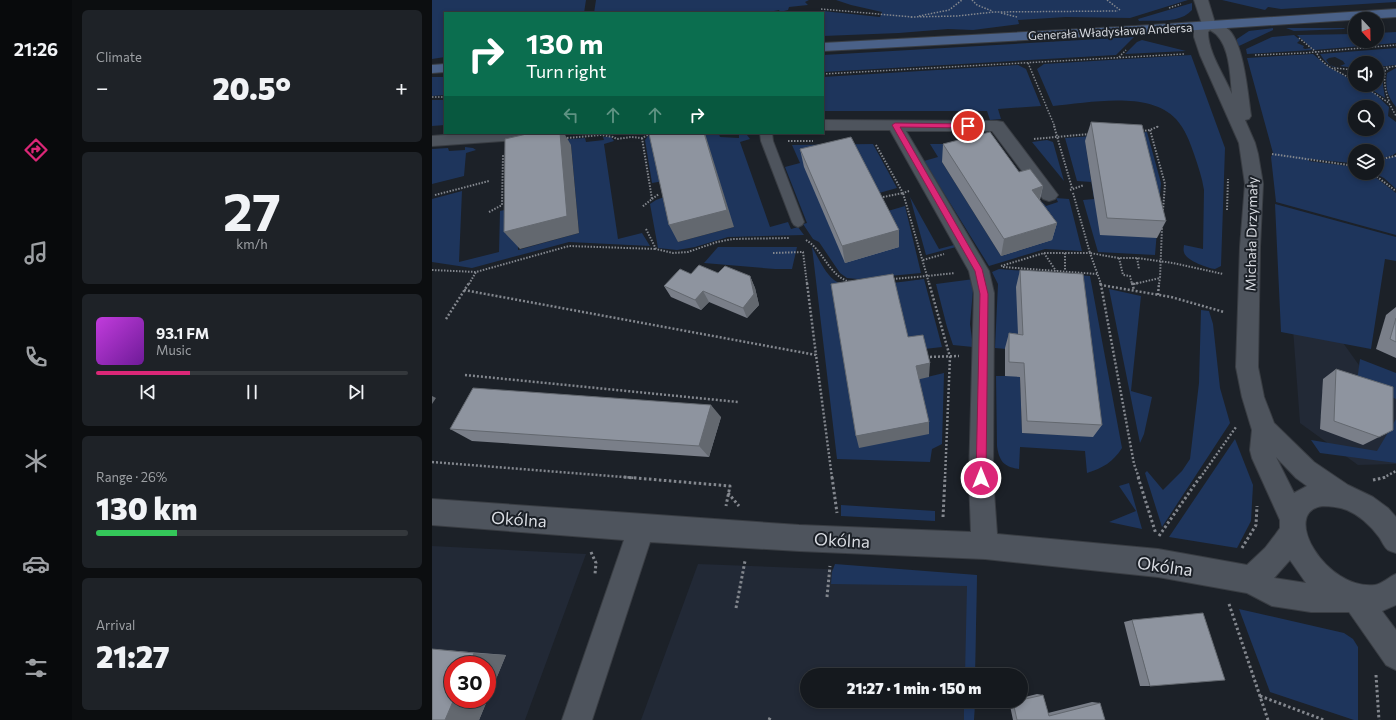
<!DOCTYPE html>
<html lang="en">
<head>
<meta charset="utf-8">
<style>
  body { margin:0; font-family:Commissioner,sans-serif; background:#1e2227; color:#f1f3f6; height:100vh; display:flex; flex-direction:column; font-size:15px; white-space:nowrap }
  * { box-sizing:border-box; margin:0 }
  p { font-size:13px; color:#9da0a4 }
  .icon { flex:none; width:22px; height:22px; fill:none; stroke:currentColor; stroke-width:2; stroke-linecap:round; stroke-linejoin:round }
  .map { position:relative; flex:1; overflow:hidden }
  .panel { display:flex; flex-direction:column; gap:10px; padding:10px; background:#0c0e10; width:360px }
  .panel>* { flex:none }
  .hud { position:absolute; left:12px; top:12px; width:380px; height:122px; border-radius:0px; box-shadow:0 2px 6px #0003,0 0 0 1px #34383c; background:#0b6e4f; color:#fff; overflow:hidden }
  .needle { width:26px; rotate:158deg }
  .buttons { position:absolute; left:916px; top:12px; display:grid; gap:8px }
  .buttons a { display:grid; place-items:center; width:36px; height:36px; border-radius:50%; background:#15191e; box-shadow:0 2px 6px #0003,0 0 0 1px #34383c; font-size:20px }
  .speed { position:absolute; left:12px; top:656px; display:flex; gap:8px; font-size:20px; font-weight:700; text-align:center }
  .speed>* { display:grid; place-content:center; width:52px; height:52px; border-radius:50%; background:#15191e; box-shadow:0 2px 6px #0003,0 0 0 1px #34383c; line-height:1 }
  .speed .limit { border:6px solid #d22; background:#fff; color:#111 }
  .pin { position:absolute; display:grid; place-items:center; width:34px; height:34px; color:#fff; margin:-17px; border:2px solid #fff; border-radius:50%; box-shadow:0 1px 4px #0007 }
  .me { position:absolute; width:44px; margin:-22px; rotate:0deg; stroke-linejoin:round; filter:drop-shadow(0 0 3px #0008) }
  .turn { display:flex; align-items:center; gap:14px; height:84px; padding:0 16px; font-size:18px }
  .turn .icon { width:52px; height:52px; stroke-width:2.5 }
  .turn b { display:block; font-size:28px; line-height:34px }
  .lanes { display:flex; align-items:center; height:38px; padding:0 16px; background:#0003; justify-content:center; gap:20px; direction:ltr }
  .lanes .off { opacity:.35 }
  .big { font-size:30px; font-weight:800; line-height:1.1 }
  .panel .tile { flex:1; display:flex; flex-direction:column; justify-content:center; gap:6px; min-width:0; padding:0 14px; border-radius:6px; background:#1e2227 }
  .panel .dial { align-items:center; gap:0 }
  .dial b { font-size:52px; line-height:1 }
  .song { display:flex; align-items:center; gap:12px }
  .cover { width:48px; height:48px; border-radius:6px; background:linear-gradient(135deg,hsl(290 70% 55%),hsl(280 70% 35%)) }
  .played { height:4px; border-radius:2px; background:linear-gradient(90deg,#db2777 30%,#34383c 30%) }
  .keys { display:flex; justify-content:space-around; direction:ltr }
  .heat { display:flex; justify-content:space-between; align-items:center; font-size:22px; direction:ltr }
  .charge { height:6px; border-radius:3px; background:linear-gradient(90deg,#34c759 26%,#34383c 0) }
  .trip { position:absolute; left:368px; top:668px; width:228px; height:40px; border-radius:20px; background:#15191e; box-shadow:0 2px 6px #0003,0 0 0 1px #34383c; font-weight:800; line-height:40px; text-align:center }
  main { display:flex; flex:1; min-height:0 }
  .tabs { display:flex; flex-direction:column; width:72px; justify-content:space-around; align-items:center; background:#080a0c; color:#9da0a4 }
  .tabs .icon { width:28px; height:28px }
  .tabs .selected { color:#db2777 }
  .tabs b { font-size:18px; color:#f1f3f6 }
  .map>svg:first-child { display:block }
</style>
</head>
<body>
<main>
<nav class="tabs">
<b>21:26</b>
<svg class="icon selected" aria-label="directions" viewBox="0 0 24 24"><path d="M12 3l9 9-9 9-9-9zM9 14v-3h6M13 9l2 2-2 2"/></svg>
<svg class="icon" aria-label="music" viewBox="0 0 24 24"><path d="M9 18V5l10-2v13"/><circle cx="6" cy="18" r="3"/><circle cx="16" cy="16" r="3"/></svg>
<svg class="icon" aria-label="phone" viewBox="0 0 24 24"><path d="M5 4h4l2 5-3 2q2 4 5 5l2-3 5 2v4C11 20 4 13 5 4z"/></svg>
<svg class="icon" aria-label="climate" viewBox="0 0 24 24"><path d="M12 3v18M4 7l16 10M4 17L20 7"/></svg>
<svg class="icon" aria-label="car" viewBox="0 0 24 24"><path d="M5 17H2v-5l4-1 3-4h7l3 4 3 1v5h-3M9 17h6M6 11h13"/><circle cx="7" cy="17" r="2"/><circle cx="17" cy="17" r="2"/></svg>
<svg class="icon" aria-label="filters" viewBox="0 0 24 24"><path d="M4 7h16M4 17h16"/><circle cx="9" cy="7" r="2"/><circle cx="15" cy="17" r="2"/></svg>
</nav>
<section class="panel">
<div class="tile"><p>Climate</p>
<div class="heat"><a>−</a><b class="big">20.5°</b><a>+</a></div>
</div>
<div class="tile dial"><b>27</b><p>km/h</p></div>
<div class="tile">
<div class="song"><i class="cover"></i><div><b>93.1 FM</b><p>Music</p></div></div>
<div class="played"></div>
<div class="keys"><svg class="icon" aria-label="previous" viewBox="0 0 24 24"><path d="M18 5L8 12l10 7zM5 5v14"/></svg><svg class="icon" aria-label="pause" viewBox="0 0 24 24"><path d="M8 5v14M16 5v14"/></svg><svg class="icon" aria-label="next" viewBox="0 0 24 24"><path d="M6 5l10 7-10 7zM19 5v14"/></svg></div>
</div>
<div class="tile"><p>Range · 26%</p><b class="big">130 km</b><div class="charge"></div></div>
<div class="tile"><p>Arrival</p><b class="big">21:27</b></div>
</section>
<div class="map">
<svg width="964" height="720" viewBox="0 0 964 720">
  <rect width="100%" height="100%" fill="#1c2128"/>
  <g fill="#222936" fill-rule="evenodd">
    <path d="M861 329 909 340 934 375 964 385V464L926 465 868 423Z"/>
    <path d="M0 546 154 554 93 720H0ZM21 665H55V699H21Z"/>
    <path d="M266 564 545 575 543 675H375V701H543L542 720H209Z"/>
  </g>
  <g fill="#1e355c" fill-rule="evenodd">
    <path d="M0 0H154L152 13H13V57L0 59Z"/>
    <path d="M164 0H377L373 2 376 5 357 7 356 10 348 12 347 10 342 11V13H162Z"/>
    <path d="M404 0H756L698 18 634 17 586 20 587 24 541 30 516 29 467 33 391 36V13H362L391 11 448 17 450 12 419 5Z"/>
    <path d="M790 0H964V2L849 9 836 7 833 10Z"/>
    <path d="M760 3V10C748 24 723 20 707 21L706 19Z"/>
    <path d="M841 28V30L807 46H804L805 39 817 31Z"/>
    <path d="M854 28H912L913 29 862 31Z"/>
    <path d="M964 32V43L882 50 865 35 923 34V41H945V33Z"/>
    <path d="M862 35 868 40 865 43 872 46 871 48 873 49 879 48 880 50 815 54 814 49 840 37Z"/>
    <path d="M702 37 684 55 391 72V55Z"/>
    <path d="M710 40 754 51 693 54 705 42Z"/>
    <path d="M964 48V65L945 67V63H923V68L908 66 913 64 911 61 903 57 897 58 894 60 898 65 906 68C898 67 892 61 888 54Z"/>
    <path d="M881 54 895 66 923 82V85C937 85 947 98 957 107L956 116 964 122V153L961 155 945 160V151H923V163H919L877 159V161L923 167V173H938L964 193V235L844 202 839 157 841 153 815 58ZM923 107H945V129H923Z"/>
    <path d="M759 55 793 148 789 266 783 269C775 268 753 260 752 252 751 251 752 246 752 245L771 249 772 190C770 177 766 166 762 154 758 142 753 129 744 119 717 90 656 103 621 106L605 69 612 64Z"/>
    <path d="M586 65 594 69 609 106 566 109 569 119 558 120 555 111H391V77Z"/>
    <path d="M964 68V107C955 96 953 87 955 73Z"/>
    <path d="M954 69 951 72V85L953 98 932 85H945V71Z"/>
    <path d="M0 77H13V95L0 96Z"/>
    <path d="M0 100H13V125L0 126Z"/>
    <path d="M715 132 729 183 723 255 666 252 651 200 662 199 653 141 660 182 645 181 633 138Z"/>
    <path d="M222 134H287L288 137 307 138V135H315L318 139 308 142 338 227 356 222 359 229 366 227 372 235 296 237 263 247 245 250 226 248 218 204 224 200 235 196 246 242 302 227 232 181 220 183 213 140 216 136Z"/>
    <path d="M171 137H179L182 141 172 144 186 239 210 233 218 246 137 242 40 268 0 262V199L30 191 27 262 67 252 68 211 77 209 85 203 86 250 147 233 139 145 85 143 153 138 154 142 172 140Z"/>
    <path d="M615 140 621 142 632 181 600 142Z"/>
    <path d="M441 144 465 188 447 193 456 211 473 206 489 273 426 279 415 278 408 273 387 242 381 239 371 224 375 223 353 167 368 163 360 145Z"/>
    <path d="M498 144H562L510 162 569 256 619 240 606 204 610 202 614 206 626 202 624 198 637 199 650 251 613 249 557 266 492 161 506 157Z"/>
    <path d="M33 147 41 148 44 150 34 153 32 176 0 184V149L16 148 17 151 33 150Z"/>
    <path d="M964 156V189L952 178 942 173H945V161Z"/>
    <path d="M478 197 507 249 522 245 524 247 494 255Z"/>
    <path d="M843 204 964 237V261L953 259 939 349 849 332Z"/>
    <path d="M286 247H365L360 269H343L272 263Z"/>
    <path d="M380 247C386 257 392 272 402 280 414 291 475 281 492 279L510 347 484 350 483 378H491L512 373 510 444 500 449 498 462 405 459Z"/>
    <path d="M567 269 658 276 690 448C681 462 671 468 655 473L653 451 588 447 587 469C572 467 567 461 565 446L564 376H588L590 433 661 436 587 350 563 348 566 284 560 272Z"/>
    <path d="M542 279 538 324 541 347 521 345 515 327 504 284Z"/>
    <path d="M677 289 709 296 699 391 720 397 712 434 708 443Z"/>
    <path d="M769 310 777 311 781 324 788 388 798 423 730 527 713 473 715 471 731 490 750 471 758 459 767 383Z"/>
    <path d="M928 359 964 373V399L925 381Z"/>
    <path d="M964 419V463L888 453 879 440 945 451Z"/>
    <path d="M803 439 821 485 819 521 805 548 737 537Z"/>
    <path d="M697 483 710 529 677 522 704 511 687 486Z"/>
    <path d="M409 505 503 511V521L409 516Z"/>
    <path d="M403 564 545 575 543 675H533L535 586 399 584 400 572Z"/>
    <path d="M807 609 912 633 921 639 926 647V720H922L838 692Z"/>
    <path d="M532 701H543L542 720H532Z"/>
  </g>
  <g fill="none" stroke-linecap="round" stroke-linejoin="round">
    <defs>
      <path id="service" d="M328 133H340L341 141 372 222 370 225 366 227 362 225 360 222 329 141Z"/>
      <g id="minor">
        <path d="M762 0H776L783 23C788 25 793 26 797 30 812 45 816 95 819 116L817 119 813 120 823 143 826 154 831 184 828 247 826 367 832 397 842 423 882 462 916 485 941 497 956 508 964 517V553C961 552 958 551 956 550 952 547 950 541 947 537 939 526 927 515 915 510 907 507 898 506 891 506 847 511 894 591 943 585 950 584 957 577 964 574V605L950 611 964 630V670L954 665 917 612H879L840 606 815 593 726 577 553 559 367 551 218 542 160 720H130L192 540 0 525V499L367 525 539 532 537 478 542 293 537 271 458 130H391V120L565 121 571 122 626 195 623 199 617 201 611 199 560 131H474L554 266 557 271 562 293 561 478 565 534 726 549 815 565 833 548 843 535 848 528V520L820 458 818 450 820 430 810 397 804 367 808 247 813 184 807 143 768 55 762 37V30L770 24ZM778 30C798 40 798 74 800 94 792 75 776 52 776 32ZM844 457 864 478 875 486 862 493ZM858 560 874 583 842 578Z"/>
        <path d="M39 133H123L121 137 115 138 0 146V136Z"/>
      </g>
      <g id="secondary">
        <path d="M964 9V17L704 34 391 51V43L704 26Z"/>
        <path d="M13 64V72L0 73V65Z"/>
      </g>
    </defs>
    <use href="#service" stroke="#393d43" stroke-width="2"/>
    <use href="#minor" stroke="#393d43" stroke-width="2"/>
    <use href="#secondary" stroke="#393d43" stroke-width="2"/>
    <g stroke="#83878e" stroke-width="1.5" stroke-dasharray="1.5 1.5" stroke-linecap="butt">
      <path d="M540 0 545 5 560 11"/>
      <path d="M675 0 688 10"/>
      <path d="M737 8 749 4"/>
      <path d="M389 9 480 17"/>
      <path d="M569 13 585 17"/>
      <path d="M487 16 517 10 530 0"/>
      <path d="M479 17 525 16 562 12 686 11"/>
      <path d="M867 38 884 52 888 59 896 66 923 81"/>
      <path d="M823 55 872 53 964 45"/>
      <path d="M687 57 694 50"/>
      <path d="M596 63 623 127"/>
      <path d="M902 68 923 70"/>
      <path d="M945 69 964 66"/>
      <path d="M391 74 752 54"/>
      <path d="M930 85 957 103 964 116"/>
      <path d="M0 97H13"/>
      <path d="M957 101C953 91 952 82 953 71L958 67"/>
      <path d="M725 127 727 126"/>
    </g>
    <g stroke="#83878e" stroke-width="2" stroke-dasharray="1.5 1.5" stroke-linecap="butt">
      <path d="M622 126 640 188"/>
      <path d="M718 130 733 184 731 210"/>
      <path d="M710 131 718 130 727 126"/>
      <path d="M135 138 169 135 181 137 185 139 199 137 210 138 219 133"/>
      <path d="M210 138 220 199 210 207"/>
      <path d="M602 139 657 134"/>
      <path d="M356 141H381"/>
      <path d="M444 145 471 193 477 191"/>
      <path d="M840 154 923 166"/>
      <path d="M945 160 964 156"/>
      <path d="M940 173 964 191"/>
      <path d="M638 190 652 185"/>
      <path d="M641 193 658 253 687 258H705L741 263 791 274"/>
      <path d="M3 195 57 181"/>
      <path d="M451 197 471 193 495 276 523 273"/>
      <path d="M220 199 227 194"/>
      <path d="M795 210 796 179"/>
      <path d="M57 212 70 205 71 155"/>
      <path d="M214 229 224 249 241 253 256 252 285 242 301 239 357 238"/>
      <path d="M374 240C392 251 397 276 418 282"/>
      <path d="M341 253 371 252 375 284"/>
      <path d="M612 253 624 271"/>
      <path d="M633 253V271"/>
      <path d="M687 258 691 275 698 276 700 284"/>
      <path d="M705 258 707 269"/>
      <path d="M491 260 512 254"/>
      <path d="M569 266 612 253H658L669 284"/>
      <path d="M571 267 665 274"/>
      <path d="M0 270 44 272"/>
      <path d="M461 279 495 276 497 284"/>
      <path d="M37 284 44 272 137 246 224 249"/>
      <path d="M702 284 728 278 730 227"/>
      <path d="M727 284 728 278"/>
    </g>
    <g stroke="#83878e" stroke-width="2.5" stroke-dasharray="2 2" stroke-linecap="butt">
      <path d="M375 283 384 355"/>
      <path d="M497 283 518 357 513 478"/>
      <path d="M668 283 669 285"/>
      <path d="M700 283 702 290"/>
      <path d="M700 284 706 283"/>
      <path d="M32 290 384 355 400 478"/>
      <path d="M726 295 727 283"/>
      <path d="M14 319 37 283"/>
      <path d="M494 357 527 356"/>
      <path d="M33 375 306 402"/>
      <path d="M0 462 204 478"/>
      <path d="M707 478 702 464 669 285 739 297 792 312"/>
      <path d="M768 478 804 427"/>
      <path d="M951 478 964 471"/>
    </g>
    <g stroke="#83878e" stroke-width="3" stroke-dasharray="2.5 2.5" stroke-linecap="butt">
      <path d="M192 477 298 486 294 506"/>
      <path d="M400 477 405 513"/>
      <path d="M706 477 724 534"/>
      <path d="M941 480 955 477"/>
      <path d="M296 493 307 506"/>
      <path d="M511 517 513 477"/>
      <path d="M727 536 768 477"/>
      <path d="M810 548 824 525 825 506"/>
      <path d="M159 552 164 563 163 574"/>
      <path d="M395 597 398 566"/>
      <path d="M797 604 836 720"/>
      <path d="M304 608 313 561"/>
      <path d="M944 675 947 720"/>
      <path d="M828 696 892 720"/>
      <path d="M337 720 339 716"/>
    </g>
    <use href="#service" fill="#4e545d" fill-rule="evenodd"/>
    <use href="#minor" fill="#4e545d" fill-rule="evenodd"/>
    <use href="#secondary" fill="#4a6188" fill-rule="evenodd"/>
  </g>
  <g fill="#7a7f89">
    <path d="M659 122 734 221 725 238 668 235 653 141Z"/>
    <path d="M511 144 587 172 611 186 608 200 625 223 620 240 569 256 510 162Z"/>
    <path d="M368 149 467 247 413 263 372 167Z"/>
    <path d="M588 270 670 425 661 437 590 433 588 377 573 376V348L577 333 586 334 584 287Z"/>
    <path d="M286 273 318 276 323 288 327 305 315 318 277 302 269 310 239 297 232 286 259 274Z"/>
    <path d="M964 307V358L944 349 954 315Z"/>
    <path d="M904 369 961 430 931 445 888 429 891 379Z"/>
    <path d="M289 417 277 457 40 441 18 429Z"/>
    <path d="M700 620 718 686H708L692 622Z"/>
    <path d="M0 649 74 655 47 720H0Z"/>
    <path d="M605 694 611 695 616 713 660 702 668 703 673 720H581L577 701H589V698Z"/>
  </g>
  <g fill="#63686f">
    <path d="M128 133H132L139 145 147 233 88 249 72 232Z"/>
    <path d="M272 133H273L275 140 302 227 246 242 237 225Z"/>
    <path d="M611 186 606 204 600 190Z"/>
    <path d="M625 223 620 240 569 256 572 239Z"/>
    <path d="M467 230V247L413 263 410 246Z"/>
    <path d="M318 276 323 288 327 305 315 318 311 308Z"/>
    <path d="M271 291 277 302 269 310 263 300Z"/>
    <path d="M498 363 497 377 484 380V366Z"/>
    <path d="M0 396 4 398 0 404Z"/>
    <path d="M279 405 289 417 277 457 267 446Z"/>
    <path d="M497 422V434L427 448 424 436Z"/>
    <path d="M42 653 74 655 47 720H13L22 699H55V665H37Z"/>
  </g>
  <g fill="#8e949f" stroke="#63686f">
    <path d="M659 122 710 125 734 221 675 218Z"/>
    <path d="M558 132 587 172 598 169 611 186 600 190 625 223 572 239 511 144Z"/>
    <path d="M99 133H128L135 216 72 232 73 139Z"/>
    <path d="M220 133H272L295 210 237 225 217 134Z"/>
    <path d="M419 137 467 230 410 246 368 149Z"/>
    <path d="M267 265 286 273 293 266 318 276 322 294 311 308 271 291 263 300 232 286 248 269 259 274Z"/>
    <path d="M588 270 651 274 670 425 595 421 592 363 577 362V333L591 335Z"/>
    <path d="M461 274 476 337 491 335 498 363 484 366 497 422 424 436 399 284Z"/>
    <path d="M964 318V342L958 339Z"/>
    <path d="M904 369 961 387V430L947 437 902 421Z"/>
    <path d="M41 388 279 405 267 446 18 429Z"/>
    <path d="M771 613 793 680 718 686 700 620Z"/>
    <path d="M0 649 42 653 37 665H21V699H22L13 720H0Z"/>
    <path d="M611 695 617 716 668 703 673 720H585L581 702 589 701V700Z"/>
  </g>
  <path fill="#db2777" stroke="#8e194d" d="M463 123 536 124 540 126 536 128 468 127 550 269 556 294 554 478 553 481 549 483 546 481 544 478 548 294 543 271 460 125Z"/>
  <g text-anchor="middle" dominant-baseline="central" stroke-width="4" stroke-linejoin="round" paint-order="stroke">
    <g font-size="12" fill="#dadde3" stroke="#1c2128">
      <text transform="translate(678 31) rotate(-3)">Generała Władysława Andersa</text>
    </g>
    <g font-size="14" fill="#dadde3" stroke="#1c2128">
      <text transform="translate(819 234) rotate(-89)">Michała Drzymały</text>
    </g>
    <g font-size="17" fill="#dadde3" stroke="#1c2128">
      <text transform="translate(87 519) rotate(4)">Okólna</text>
      <text transform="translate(410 540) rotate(3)">Okólna</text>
      <text transform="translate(733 566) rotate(8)">Okólna</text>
    </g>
  </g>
</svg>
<div class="buttons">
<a><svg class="needle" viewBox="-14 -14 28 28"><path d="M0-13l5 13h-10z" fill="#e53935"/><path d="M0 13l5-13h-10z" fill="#9da0a4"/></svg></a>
<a><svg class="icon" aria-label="sound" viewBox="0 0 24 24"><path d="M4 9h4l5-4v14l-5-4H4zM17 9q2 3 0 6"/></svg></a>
<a><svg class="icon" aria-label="search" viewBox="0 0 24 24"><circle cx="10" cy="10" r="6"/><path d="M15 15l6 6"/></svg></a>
<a><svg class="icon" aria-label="layers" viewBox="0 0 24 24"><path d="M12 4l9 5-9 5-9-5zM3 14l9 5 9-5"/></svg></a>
</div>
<div class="speed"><div class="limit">30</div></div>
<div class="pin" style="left:536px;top:126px;background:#d93025"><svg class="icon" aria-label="arrive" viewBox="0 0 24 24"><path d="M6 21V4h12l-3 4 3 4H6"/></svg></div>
<svg class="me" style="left:549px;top:478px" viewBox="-20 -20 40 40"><circle r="17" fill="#db2777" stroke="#fff" stroke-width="3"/><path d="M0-11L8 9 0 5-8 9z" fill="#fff"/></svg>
<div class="trip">21:27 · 1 min · 150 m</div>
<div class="hud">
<div class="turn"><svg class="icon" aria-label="right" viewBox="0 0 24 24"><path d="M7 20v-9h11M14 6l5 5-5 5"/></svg><div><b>130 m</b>Turn right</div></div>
<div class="lanes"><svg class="icon off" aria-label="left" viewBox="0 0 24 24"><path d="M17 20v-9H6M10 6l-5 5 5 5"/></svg><svg class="icon off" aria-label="ahead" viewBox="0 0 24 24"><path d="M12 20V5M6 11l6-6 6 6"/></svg><svg class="icon off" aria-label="ahead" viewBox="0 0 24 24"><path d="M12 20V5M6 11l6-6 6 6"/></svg><svg class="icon" aria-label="right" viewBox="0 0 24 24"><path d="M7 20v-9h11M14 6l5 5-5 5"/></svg></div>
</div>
</div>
</main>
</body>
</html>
